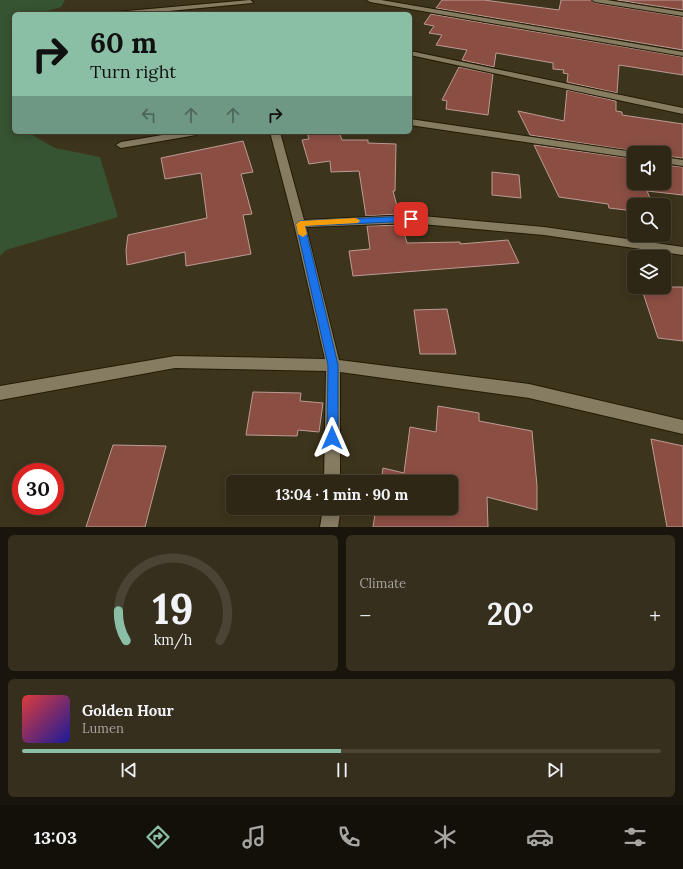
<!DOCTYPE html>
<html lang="en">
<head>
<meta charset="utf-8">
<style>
  body { margin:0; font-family:Lora,serif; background:#362f1e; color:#f1f3f6; height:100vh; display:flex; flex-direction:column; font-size:15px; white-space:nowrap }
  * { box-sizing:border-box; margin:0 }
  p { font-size:13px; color:#a7a5a0 }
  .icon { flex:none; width:22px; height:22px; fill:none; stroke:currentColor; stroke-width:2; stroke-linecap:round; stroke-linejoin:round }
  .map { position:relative; height:527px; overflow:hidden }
  .side { display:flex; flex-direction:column; gap:8px; padding:8px; background:#19150c; flex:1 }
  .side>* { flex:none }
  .hud { position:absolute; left:12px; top:12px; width:400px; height:122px; border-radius:6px; box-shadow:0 2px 10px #0003,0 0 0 1px #494434; background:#8abfa5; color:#111; overflow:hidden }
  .fabs { position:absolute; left:627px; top:146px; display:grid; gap:8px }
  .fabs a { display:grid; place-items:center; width:44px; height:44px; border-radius:6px; background:#2e2715; box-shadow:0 2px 10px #0003,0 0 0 1px #494434; font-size:20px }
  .speed { position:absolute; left:12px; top:463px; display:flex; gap:8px; font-size:20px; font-weight:700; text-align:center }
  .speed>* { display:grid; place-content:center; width:52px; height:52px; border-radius:50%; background:#2e2715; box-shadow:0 2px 10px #0003,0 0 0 1px #494434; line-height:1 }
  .speed .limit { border:6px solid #d22; background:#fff; color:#111 }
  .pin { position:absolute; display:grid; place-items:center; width:34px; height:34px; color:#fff; margin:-17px; border-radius:8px; box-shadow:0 2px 6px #0006 }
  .me { position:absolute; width:44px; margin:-22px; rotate:0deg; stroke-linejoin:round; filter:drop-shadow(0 0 3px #0008) }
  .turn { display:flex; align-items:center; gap:14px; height:84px; padding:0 12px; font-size:18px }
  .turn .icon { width:52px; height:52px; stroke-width:2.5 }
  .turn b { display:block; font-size:28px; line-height:34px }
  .lanes { display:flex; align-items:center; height:38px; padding:0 12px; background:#0003; justify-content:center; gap:20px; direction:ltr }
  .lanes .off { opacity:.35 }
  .big { font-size:30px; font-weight:700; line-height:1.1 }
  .side .tile { flex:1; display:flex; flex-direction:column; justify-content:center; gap:6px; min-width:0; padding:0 14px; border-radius:6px; background:#362f1e }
  .side .dial { align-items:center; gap:0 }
  .dial svg { height:104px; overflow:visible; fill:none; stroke:#494434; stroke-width:7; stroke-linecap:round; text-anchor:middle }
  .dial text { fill:#f1f3f6; stroke:none }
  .song { display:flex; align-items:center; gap:12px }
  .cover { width:48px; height:48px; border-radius:6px; background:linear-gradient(135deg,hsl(0 70% 55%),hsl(240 70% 35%)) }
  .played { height:4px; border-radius:2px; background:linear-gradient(90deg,#8abfa5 50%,#494434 50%) }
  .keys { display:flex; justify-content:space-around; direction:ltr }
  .heat { display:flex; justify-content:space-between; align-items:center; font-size:22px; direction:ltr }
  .side .tiles { flex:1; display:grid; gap:8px; grid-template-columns:1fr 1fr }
  .tile:last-child { grid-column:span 2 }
  .trip { position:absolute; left:226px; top:475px; width:232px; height:40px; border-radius:6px; background:#2e2715; box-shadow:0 2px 10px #0003,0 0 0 1px #494434; font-weight:700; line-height:40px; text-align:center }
  .tabs { display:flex; height:64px; justify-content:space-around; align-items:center; background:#121008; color:#a7a5a0 }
  .tabs .icon { width:28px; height:28px }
  .tabs .on { color:#8abfa5 }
  .tabs b { font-size:18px; color:#f1f3f6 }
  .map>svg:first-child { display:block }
</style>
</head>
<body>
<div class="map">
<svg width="683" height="527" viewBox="0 0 683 527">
  <rect width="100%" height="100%" fill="#3d341c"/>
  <path fill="#365431" d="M0 0H65L61 7 37 14H14V132H27L55 148 100 157 118 217 6 250 0 256Z"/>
  <g fill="#8b4e43" stroke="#bc9c95">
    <path d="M442 0H484L559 10 561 0H591L595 3 683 17V50L436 8Z"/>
    <path d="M617 0H683V10Z"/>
    <path d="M431 14 683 57V75L619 65 617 93 567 82 568 74 563 73 564 70 553 69V63L496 53 494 67 462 60 467 50 436 45 442 35 429 33 434 26 424 24Z"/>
    <path d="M459 67 493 74 488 115 446 109 447 101 442 100Z"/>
    <path d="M567 90 616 101V111L622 112V115L683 124V158L664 156V153H638L634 151 530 135 518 111 564 121Z"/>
    <path d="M307 132H339L342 140H368V143L396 144 395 191H393L399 214 366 216 359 171 331 172 330 161 309 164 302 140 309 139Z"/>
    <path d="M243 141 253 172 241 174 252 214 243 215 251 254 186 266 185 252 127 265 126 250 128 235 207 218 201 173 165 179 161 158Z"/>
    <path d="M534 145 634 159V183H664V165L683 167V195L647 191 653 205H634V211L609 208 608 204 559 197Z"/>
    <path d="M492 172 519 175 521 198 492 195Z"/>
    <path d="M402 225 407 243 460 242V244L508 240 519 263 353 276 349 251 370 249 367 226Z"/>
    <path d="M641 287H683V341L658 338Z"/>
    <path d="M447 309 456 354H420L414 310Z"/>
    <path d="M253 392 301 393 300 401 323 403 319 432 298 430 297 436 246 435Z"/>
    <path d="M438 406 479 413V421L532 431 537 486V510L487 497 488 527H373L376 508H451V482H381L383 468 404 473 410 427 436 432Z"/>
    <path d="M651 439 683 446V527H667Z"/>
    <path d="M113 445 166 446 145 527H86Z"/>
  </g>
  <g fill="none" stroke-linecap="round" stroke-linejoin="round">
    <defs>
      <g id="minor">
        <path d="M250 0 253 2 252 3 138 14H113L116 12Z"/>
        <path d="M367 0H381L683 52V56L370 2Z"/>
        <path d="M592 0H607L683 12V16L595 2Z"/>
        <path d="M410 51 683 108V114L410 55Z"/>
        <path d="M410 119 634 152 637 153H634V158L410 125Z"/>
        <path d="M180 132H201L196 135 121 148 116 145 121 142Z"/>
        <path d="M270 132H280L304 220 411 215 544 227 683 247V255L544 235 411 223 306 227 339 360 529 384 683 420V434L529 398 340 372V482H324L326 371 175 368 0 400V386L175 356 325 359 294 224Z"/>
        <path d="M664 157 683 160V166L664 163Z"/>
        <path d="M323 508H341L338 527H320Z"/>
      </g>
    </defs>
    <use href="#minor" stroke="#231b04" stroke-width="2"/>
    <use href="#minor" fill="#867c62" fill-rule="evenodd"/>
  </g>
  <path fill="#1a73e8" stroke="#114b97" d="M411 216 415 219 414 221 305 226 338 365V438L337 442 332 444 328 442 327 438 328 365 296 224 300 221Z"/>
  <path fill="#f59e0b" d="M355 218 358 219 360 221 358 223 305 226 307 234 303 237 298 234 296 224 300 221Z"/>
</svg>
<div class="fabs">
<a><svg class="icon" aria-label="sound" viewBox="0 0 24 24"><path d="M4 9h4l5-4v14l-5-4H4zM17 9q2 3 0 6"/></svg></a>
<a><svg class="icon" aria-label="search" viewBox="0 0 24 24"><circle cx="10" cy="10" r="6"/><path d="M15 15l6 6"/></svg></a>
<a><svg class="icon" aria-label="layers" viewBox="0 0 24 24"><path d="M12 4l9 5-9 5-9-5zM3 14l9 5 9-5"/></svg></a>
</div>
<div class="speed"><div class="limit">30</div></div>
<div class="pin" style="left:411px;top:219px;background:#d93025"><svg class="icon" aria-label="arrive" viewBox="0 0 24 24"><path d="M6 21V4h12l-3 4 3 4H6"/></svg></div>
<svg class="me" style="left:332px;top:438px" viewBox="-20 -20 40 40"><path d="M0-17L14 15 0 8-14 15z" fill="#1a73e8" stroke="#fff" stroke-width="4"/></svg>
<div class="trip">13:04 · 1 min · 90 m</div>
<div class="hud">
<div class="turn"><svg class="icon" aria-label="right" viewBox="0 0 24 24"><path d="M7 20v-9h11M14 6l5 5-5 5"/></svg><div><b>60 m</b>Turn right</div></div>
<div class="lanes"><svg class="icon off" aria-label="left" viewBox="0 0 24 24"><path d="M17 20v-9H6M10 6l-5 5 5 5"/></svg><svg class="icon off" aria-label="ahead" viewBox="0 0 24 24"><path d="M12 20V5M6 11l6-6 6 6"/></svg><svg class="icon off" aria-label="ahead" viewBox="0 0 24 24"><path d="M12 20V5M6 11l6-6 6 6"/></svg><svg class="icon" aria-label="right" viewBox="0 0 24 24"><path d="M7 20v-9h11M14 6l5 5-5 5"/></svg></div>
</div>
</div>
<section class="side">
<div class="tiles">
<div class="tile dial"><svg viewBox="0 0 100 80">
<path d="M14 69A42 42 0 1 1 86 69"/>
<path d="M14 69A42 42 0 0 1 8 46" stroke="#8abfa5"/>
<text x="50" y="56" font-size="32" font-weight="700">19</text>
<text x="50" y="72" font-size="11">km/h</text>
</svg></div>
<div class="tile"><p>Climate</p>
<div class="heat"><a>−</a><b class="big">20°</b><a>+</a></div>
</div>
<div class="tile">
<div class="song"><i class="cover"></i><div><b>Golden Hour</b><p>Lumen</p></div></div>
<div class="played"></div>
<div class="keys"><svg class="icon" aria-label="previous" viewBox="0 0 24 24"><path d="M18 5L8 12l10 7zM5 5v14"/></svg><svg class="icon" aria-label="pause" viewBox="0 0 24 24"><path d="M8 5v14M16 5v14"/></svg><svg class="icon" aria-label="next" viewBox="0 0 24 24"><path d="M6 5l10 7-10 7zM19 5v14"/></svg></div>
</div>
</div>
</section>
<nav class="tabs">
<b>13:03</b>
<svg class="icon on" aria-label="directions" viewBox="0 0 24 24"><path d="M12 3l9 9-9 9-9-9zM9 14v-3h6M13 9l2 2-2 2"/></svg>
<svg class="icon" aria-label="music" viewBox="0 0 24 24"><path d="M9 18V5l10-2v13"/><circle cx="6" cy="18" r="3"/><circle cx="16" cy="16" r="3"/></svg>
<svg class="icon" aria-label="phone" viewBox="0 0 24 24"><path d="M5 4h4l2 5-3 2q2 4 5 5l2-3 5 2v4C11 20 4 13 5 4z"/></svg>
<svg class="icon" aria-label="climate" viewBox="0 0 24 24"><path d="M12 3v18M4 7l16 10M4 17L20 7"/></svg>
<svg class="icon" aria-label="car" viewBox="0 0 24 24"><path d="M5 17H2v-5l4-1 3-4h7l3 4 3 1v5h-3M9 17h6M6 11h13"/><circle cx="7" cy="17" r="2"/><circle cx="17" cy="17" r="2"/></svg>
<svg class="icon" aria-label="filters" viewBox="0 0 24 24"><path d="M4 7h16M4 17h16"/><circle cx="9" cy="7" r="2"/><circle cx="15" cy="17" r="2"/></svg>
</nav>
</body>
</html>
